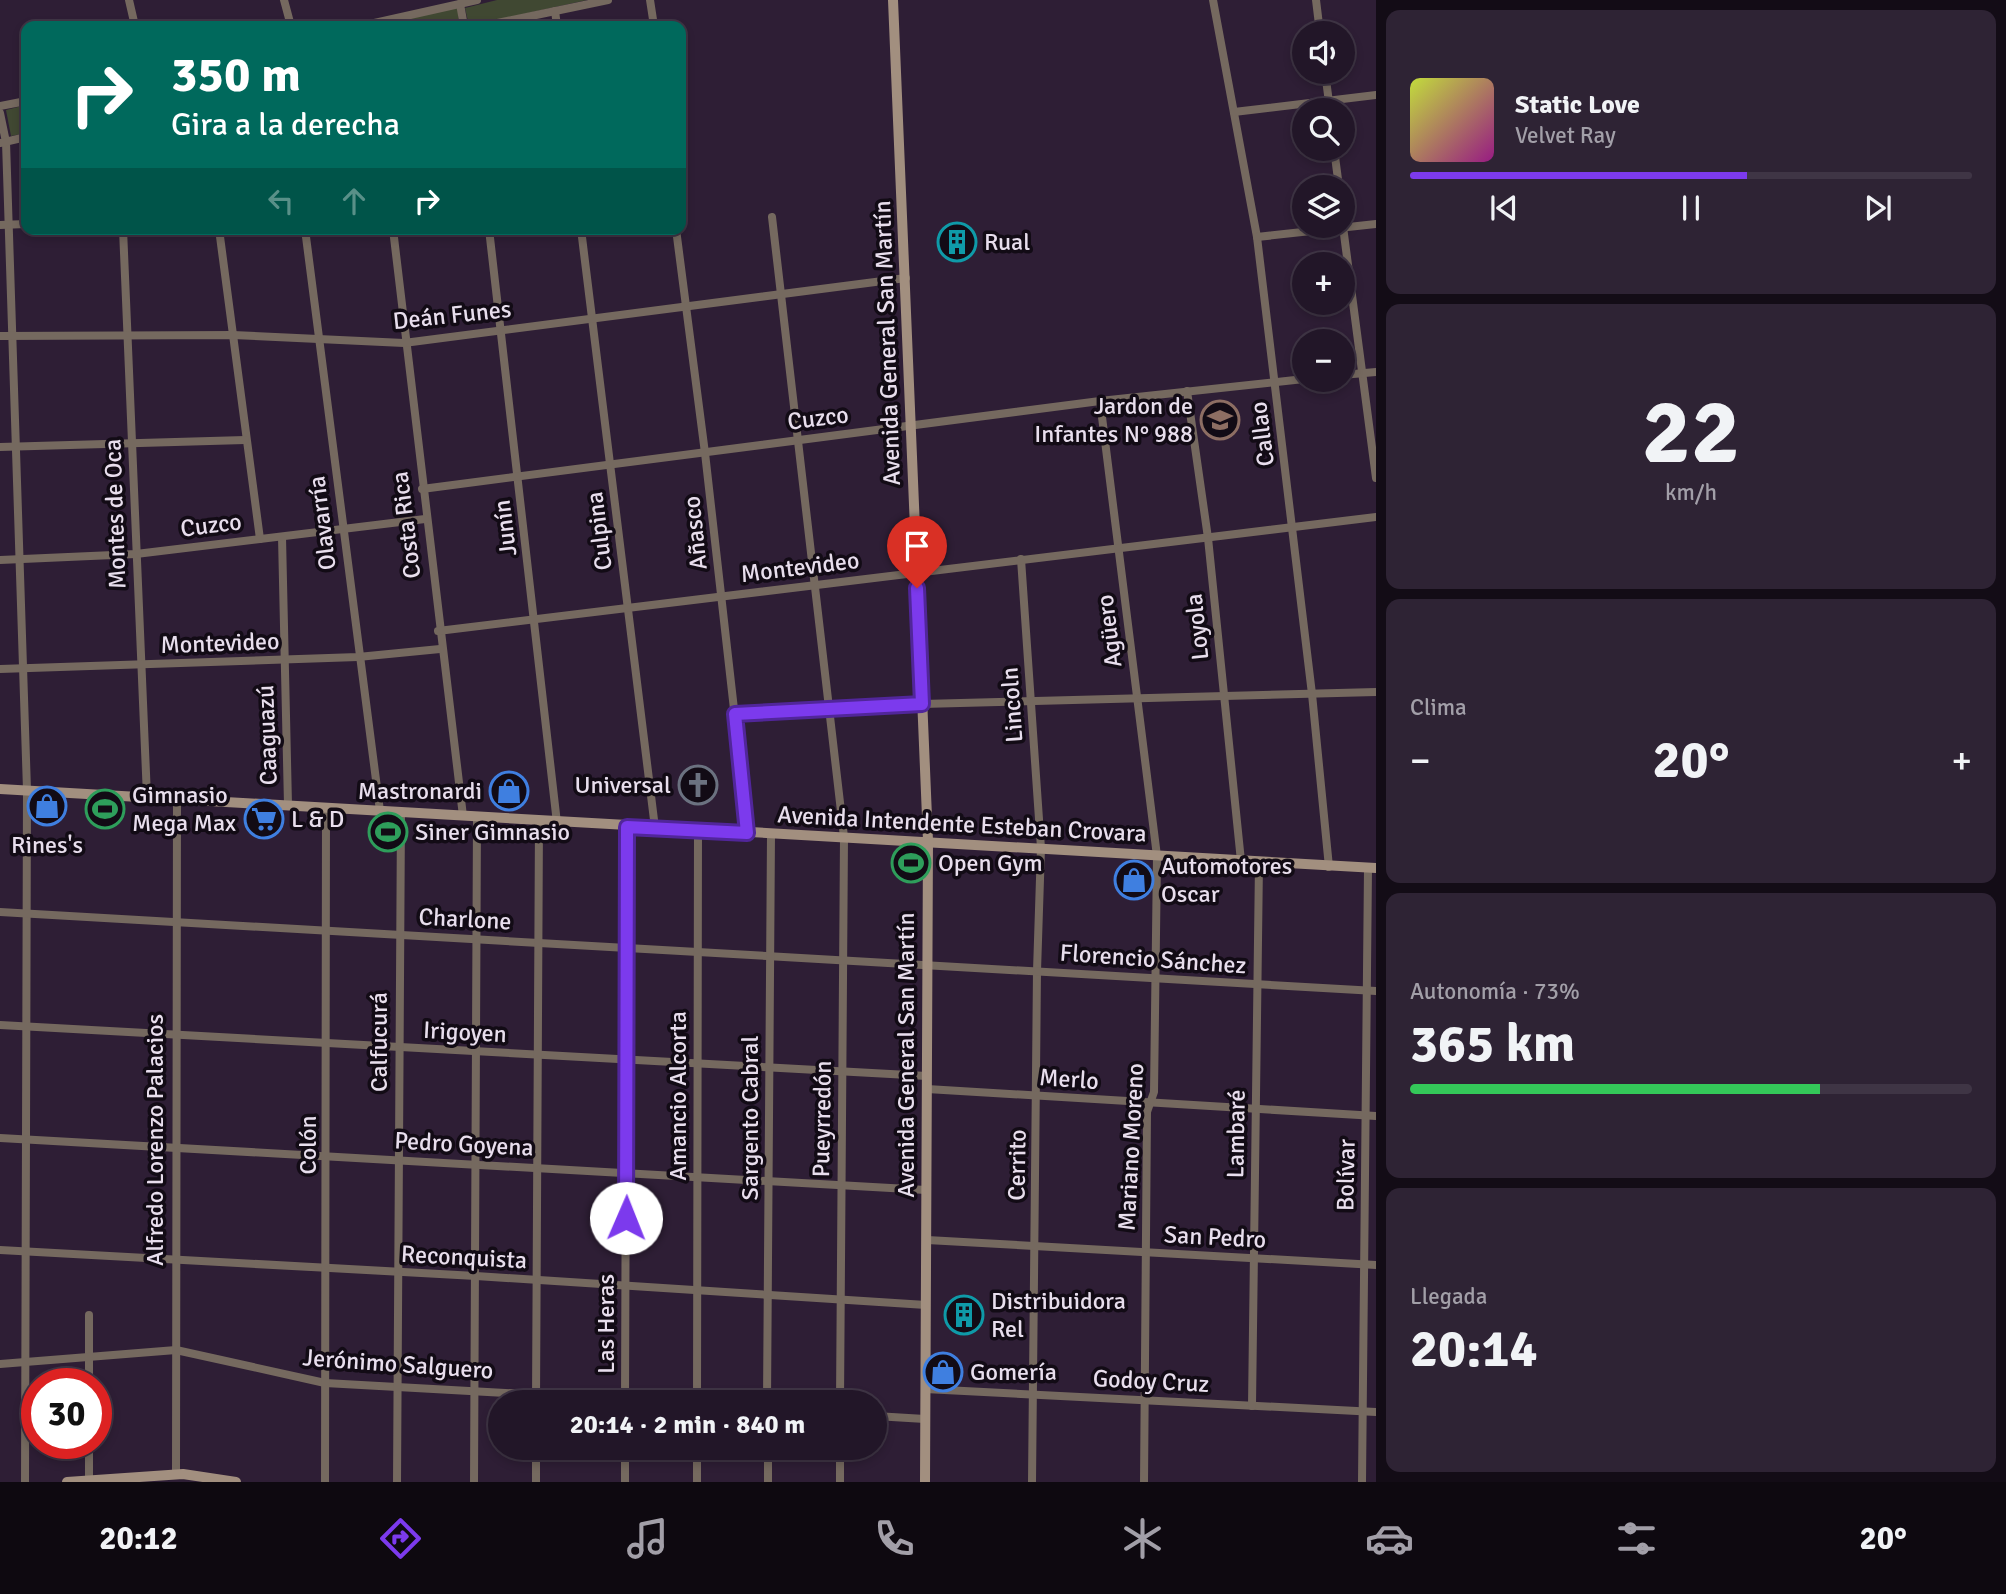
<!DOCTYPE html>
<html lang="es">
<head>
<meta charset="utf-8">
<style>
  body { margin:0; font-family:Signika,sans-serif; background:#2e2334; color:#f1f3f6; height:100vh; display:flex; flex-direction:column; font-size:26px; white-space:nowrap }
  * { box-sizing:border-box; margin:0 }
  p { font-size:23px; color:#a29fa8 }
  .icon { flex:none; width:38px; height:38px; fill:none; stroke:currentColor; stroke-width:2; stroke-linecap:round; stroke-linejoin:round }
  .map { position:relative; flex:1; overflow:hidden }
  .side { display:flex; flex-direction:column; gap:10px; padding:10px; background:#130c16; width:630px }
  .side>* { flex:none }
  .top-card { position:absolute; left:21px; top:21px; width:665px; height:214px; border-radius:14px; box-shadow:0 4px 10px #0003,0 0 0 2px #3f3545; background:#00695c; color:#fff; overflow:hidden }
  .controls { position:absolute; left:1292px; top:21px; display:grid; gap:14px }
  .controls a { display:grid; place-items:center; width:63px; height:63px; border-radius:50%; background:#221628; box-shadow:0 4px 10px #0003,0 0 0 2px #3f3545; font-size:35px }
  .speed { position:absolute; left:21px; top:1368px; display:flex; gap:14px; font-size:35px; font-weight:700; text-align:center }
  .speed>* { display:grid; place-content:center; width:91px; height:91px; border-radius:50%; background:#221628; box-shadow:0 4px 10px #0003,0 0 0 2px #3f3545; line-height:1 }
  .speed .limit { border:10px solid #d22; background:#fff; color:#111 }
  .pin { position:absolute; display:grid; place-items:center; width:60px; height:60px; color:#fff; margin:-72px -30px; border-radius:50% 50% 50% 0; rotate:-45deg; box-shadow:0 0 7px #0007 }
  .pin .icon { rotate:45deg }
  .me { position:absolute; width:77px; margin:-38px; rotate:1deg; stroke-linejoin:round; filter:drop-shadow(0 0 5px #0008) }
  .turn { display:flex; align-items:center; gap:24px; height:147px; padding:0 35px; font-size:32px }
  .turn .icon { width:91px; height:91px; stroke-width:2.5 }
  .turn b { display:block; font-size:49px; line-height:60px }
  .lanes { display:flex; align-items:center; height:66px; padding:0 35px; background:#0003; justify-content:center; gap:35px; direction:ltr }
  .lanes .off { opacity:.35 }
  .big { font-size:52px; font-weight:700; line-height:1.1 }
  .side .tile { flex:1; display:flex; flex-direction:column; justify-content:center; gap:10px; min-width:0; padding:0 24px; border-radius:14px; background:#2e2334 }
  .side .dial { align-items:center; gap:0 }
  .dial b { font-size:91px; line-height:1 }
  .song { display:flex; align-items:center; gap:21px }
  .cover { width:84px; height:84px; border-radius:10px; background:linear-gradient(135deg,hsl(70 70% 55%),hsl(310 70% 35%)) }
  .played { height:7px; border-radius:4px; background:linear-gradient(90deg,#7c3aed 60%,#3f3545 60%) }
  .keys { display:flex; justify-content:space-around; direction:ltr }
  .heat { display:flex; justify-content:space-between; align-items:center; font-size:38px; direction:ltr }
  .charge { height:10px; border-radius:5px; background:linear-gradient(90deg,#34c759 73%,#3f3545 0) }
  .trip { position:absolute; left:488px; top:1390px; width:399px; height:70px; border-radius:35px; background:#221628; box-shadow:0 4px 10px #0003,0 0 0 2px #3f3545; font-weight:700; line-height:70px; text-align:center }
  .menu { display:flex; height:112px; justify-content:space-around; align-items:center; background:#0e0910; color:#a29fa8 }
  .menu .icon { width:49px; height:49px }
  .menu .current { color:#7c3aed }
  .menu b { font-size:32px; color:#f1f3f6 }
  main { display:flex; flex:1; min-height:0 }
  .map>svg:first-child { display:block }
</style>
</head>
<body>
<main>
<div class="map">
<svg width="1376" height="1482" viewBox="0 0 1376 1482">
  <rect width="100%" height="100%" fill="#2e1e35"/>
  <g fill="#404832">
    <path d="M497 0H587L469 26 465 8Z"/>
    <path d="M458 7 459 26H375Z"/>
    <path d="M26 105V133L11 136 6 110Z"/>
  </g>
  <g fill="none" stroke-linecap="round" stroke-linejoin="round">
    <g stroke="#75695f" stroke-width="8">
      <path d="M129 0 135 26"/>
      <path d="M284 0 291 26"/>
      <path d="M650 0 654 26"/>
      <path d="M1213 0 1257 237 1312 694 1329 867"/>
      <path d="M1316 0 1320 33"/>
      <path d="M460 4 464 26"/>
      <path d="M555 11 557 26"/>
      <path d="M361 26 477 0"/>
      <path d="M483 26 608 0"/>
      <path d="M1325 72 1330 110"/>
      <path d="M0 106 26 101"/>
      <path d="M1234 112 1376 95"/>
      <path d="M0 113 6 142 27 790 25 1482"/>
      <path d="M0 143 26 137"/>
      <path d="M1334 149 1339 187"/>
      <path d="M772 217 844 837 840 1402"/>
      <path d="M1342 219 1376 478"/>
      <path d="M0 225 26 224"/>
      <path d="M123 229 147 797"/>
      <path d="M219 229 260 539"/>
      <path d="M305 229 380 811"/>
      <path d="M393 229 463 816"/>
      <path d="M489 229 557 823"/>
      <path d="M581 229 655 828"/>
      <path d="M676 229 705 453 748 833"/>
      <path d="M1257 237 1376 224"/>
      <path d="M0 336 233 335 404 343 906 278"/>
      <path d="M1342 375 1376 372"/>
      <path d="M1187 391 1208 538 1241 861"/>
      <path d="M1100 401 1157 856 1154 1092 1147 1112 1144 1482"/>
      <path d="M0 447 245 440"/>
      <path d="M422 489 1100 401 1304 379"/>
      <path d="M282 537 288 805"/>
      <path d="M1021 559 1041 848 1037 971 1032 1482"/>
      <path d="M0 560 136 554 425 519"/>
      <path d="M438 631 1376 517"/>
      <path d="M0 669 358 657 440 649"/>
      <path d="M735 714 922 704 1376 692"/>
      <path d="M0 912 1376 991"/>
      <path d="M0 1025 927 1076"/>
      <path d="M927 1089 1376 1116"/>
      <path d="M0 1138 926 1190"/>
      <path d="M927 1240 1376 1265"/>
      <path d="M0 1250 476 1276 926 1305"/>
      <path d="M89 1315V1384"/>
      <path d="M0 1364 176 1350 325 1383 670 1402"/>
      <path d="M925 1389 1376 1412"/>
      <path d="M536 1402 539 821"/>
      <path d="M625 1402 627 827"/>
      <path d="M697 1402 698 831"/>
      <path d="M767 1402 771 834"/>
      <path d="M1252 1406 1259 863"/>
      <path d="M875 1416 925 1419"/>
      <path d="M536 1447V1482"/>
      <path d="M768 1447V1482"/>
      <path d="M840 1447V1482"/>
      <path d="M176 1474 177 798"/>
      <path d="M89 1482V1444"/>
      <path d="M325 1482 326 808"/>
      <path d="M397 1482 401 813"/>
      <path d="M474 1482 477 817"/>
      <path d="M625 1482V1447"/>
      <path d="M697 1482V1447"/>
      <path d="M1362 1482 1368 868"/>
    </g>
    <g stroke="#a28f7f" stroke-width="10">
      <path d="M893 0 928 841 925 1482"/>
      <path d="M0 789 1376 868"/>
      <path d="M67 1482 183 1474 236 1482"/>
    </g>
  </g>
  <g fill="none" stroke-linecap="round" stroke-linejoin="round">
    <defs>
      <path id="route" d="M626 1218 627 827 747 833 735 714 922 704 917 588"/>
    </defs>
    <use href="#route" stroke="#51269a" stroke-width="18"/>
    <use href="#route" stroke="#7c3aed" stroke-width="12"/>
  </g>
  <defs>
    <symbol id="building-ring" viewBox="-11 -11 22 22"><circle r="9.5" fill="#120b15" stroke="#0f9aa8" stroke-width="1.5"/><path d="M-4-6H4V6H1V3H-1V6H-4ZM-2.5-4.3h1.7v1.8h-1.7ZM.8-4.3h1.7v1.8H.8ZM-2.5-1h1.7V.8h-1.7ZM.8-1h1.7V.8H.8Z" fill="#0f9aa8"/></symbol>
    <symbol id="school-ring" viewBox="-11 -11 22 22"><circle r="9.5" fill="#120b15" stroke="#8d6e63" stroke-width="1.5"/><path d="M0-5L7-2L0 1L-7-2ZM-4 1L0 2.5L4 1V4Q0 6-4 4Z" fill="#8d6e63"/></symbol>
    <symbol id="church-ring" viewBox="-11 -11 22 22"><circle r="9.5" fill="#120b15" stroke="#6b7280" stroke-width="1.5"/><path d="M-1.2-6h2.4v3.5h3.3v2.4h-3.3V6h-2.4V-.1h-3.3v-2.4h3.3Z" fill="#6b7280"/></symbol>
    <symbol id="shop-ring" viewBox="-11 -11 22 22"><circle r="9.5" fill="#120b15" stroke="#3f7fe0" stroke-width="1.5"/><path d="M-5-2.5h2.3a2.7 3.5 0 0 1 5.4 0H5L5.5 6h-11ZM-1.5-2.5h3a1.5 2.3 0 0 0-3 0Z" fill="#3f7fe0"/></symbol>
    <symbol id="stadium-ring" viewBox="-11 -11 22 22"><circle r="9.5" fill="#120b15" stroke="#2e9e5b" stroke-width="1.5"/><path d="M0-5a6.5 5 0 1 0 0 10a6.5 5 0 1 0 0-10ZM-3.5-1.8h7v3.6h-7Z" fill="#2e9e5b"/></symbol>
    <symbol id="supermarket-ring" viewBox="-11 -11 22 22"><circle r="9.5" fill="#120b15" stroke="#3f7fe0" stroke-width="1.5"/><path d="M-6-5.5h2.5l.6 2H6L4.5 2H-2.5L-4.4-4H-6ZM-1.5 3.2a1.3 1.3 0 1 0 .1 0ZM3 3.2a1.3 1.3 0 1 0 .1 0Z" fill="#3f7fe0"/></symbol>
  </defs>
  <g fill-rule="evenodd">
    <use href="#building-ring" x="935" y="220" width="44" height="44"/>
    <use href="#school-ring" x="1198" y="398" width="44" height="44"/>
    <use href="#church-ring" x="676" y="763" width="44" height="44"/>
    <use href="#shop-ring" x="487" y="769" width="44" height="44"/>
    <use href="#shop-ring" x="25" y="784" width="44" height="44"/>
    <use href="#stadium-ring" x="83" y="787" width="44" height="44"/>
    <use href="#supermarket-ring" x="242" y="797" width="44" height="44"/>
    <use href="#stadium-ring" x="366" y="810" width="44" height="44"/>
    <use href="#stadium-ring" x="889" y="841" width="44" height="44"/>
    <use href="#shop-ring" x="1112" y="858" width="44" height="44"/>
    <use href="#building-ring" x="942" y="1293" width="44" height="44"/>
    <use href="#shop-ring" x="921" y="1350" width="44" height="44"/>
  </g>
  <g text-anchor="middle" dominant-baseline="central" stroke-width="7" stroke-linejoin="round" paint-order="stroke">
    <g font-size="24" fill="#e8deed" stroke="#120b15" text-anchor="start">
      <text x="984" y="242">Rual</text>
      <text x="1193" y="406" text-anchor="end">Jardon de<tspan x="1193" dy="28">Infantes N° 988</tspan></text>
      <text x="671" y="785" text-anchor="end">Universal</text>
      <text x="482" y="791" text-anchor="end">Mastronardi</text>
      <text x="132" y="795">Gimnasio<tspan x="132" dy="28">Mega Max</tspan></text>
      <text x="291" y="819">L &amp; D</text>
      <text x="415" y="832">Siner Gimnasio</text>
      <text x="47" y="845" text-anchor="middle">Rines's</text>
      <text x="938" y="863">Open Gym</text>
      <text x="1161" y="866">Automotores<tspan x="1161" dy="28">Oscar</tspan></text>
      <text x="991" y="1301">Distribuidora<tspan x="991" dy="28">Rel</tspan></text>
      <text x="970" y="1372">Gomería</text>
    </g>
    <g font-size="24" fill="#e8deed" stroke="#120b15">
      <text transform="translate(452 315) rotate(-6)">Deán Funes</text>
      <text transform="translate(887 343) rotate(-92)">Avenida General San Martín</text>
      <text transform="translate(818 418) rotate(-7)">Cuzco</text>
      <text transform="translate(1262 434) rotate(-97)">Callao</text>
      <text transform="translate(115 514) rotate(-92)">Montes de Oca</text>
      <text transform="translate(322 523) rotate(-97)">Olavarría</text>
      <text transform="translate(211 525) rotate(-7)">Cuzco</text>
      <text transform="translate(406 525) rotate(-97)">Costa Rica</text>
      <text transform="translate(505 528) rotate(-97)">Junín</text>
      <text transform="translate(599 531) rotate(-97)">Culpina</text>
      <text transform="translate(695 533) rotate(-96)">Añasco</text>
      <text transform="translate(800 567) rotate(-7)">Montevideo</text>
      <text transform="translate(1197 627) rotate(-96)">Loyola</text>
      <text transform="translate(1109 631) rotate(-97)">Agüero</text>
      <text transform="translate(220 643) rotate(-2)">Montevideo</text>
      <text transform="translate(1012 705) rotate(-94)">Lincoln</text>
      <text transform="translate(267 735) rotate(-92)">Caaguazú</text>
      <text transform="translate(962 824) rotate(3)">Avenida Intendente Esteban Crovara</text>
      <text transform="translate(465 919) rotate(3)">Charlone</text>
      <text transform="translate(1153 959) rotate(4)">Florencio Sánchez</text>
      <text transform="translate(465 1032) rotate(3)">Irigoyen</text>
      <text transform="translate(379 1042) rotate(-90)">Calfucurá</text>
      <text transform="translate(906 1055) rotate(-90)">Avenida General San Martín</text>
      <text transform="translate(1069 1079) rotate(4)">Merlo</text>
      <text transform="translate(678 1096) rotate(-90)">Amancio Alcorta</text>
      <text transform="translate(750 1118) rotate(-90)">Sargento Cabral</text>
      <text transform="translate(822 1119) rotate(-89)">Pueyrredón</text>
      <text transform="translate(1236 1134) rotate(-89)">Lambaré</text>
      <text transform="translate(155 1140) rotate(-90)">Alfredo Lorenzo Palacios</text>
      <text transform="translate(464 1144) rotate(3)">Pedro Goyena</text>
      <text transform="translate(308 1145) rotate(-90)">Colón</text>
      <text transform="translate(1131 1147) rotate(-87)">Mariano Moreno</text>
      <text transform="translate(1017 1165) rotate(-89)">Cerrito</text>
      <text transform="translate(1346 1175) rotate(-89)">Bolívar</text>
      <text transform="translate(1215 1237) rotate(3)">San Pedro</text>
      <text transform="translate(464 1257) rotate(3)">Reconquista</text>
      <text transform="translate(606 1324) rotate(-90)">Las Heras</text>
      <text transform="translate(398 1364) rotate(4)">Jerónimo Salguero</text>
      <text transform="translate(1151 1381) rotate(3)">Godoy Cruz</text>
    </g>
  </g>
</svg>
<div class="controls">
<a><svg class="icon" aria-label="sound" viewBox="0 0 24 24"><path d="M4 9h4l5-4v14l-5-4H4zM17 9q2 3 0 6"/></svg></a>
<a><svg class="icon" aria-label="search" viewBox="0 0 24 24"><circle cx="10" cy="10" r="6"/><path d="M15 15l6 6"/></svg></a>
<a><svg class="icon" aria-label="layers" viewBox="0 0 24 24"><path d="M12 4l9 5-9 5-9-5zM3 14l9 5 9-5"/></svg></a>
<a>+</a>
<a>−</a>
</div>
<div class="speed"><div class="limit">30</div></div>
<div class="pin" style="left:917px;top:588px;background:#d93025"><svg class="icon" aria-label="arrive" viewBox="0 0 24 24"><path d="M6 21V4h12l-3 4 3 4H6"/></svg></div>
<svg class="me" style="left:626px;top:1218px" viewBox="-20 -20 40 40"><circle r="19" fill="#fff"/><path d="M0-13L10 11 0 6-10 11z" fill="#7c3aed"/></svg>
<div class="trip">20:14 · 2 min · 840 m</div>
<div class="top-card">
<div class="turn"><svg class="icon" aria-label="right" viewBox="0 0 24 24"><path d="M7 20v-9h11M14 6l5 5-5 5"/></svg><div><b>350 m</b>Gira a la derecha</div></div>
<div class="lanes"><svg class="icon off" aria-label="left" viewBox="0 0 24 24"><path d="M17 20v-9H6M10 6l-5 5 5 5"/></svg><svg class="icon off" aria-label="ahead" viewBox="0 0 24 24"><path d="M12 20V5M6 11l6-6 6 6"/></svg><svg class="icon" aria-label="right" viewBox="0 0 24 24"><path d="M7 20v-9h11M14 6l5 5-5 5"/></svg></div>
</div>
</div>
<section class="side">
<div class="tile">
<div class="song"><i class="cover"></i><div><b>Static Love</b><p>Velvet Ray</p></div></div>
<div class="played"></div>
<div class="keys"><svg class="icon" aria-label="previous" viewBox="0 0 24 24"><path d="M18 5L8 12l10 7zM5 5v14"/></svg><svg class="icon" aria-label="pause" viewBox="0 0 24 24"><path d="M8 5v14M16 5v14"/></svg><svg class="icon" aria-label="next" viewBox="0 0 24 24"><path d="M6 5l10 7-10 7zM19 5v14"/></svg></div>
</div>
<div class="tile dial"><b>22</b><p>km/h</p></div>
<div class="tile"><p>Clima</p>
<div class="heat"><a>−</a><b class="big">20°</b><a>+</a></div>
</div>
<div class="tile"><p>Autonomía · 73%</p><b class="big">365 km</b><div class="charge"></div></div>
<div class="tile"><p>Llegada</p><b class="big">20:14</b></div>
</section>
</main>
<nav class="menu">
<b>20:12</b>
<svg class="icon current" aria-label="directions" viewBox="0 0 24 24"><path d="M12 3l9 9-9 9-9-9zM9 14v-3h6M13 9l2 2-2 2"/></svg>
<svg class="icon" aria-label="music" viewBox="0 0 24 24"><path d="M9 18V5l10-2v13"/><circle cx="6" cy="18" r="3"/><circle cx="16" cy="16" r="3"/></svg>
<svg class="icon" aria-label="phone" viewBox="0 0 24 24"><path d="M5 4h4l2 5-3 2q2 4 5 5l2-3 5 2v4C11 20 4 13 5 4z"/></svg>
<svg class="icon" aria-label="climate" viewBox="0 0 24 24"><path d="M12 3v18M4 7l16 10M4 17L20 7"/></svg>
<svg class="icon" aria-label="car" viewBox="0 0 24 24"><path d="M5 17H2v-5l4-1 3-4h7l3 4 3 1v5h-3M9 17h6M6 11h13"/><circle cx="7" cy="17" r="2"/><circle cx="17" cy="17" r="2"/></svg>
<svg class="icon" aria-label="filters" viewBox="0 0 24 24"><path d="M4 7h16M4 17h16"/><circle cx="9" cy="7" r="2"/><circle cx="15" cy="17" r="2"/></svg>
<b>20°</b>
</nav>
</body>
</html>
